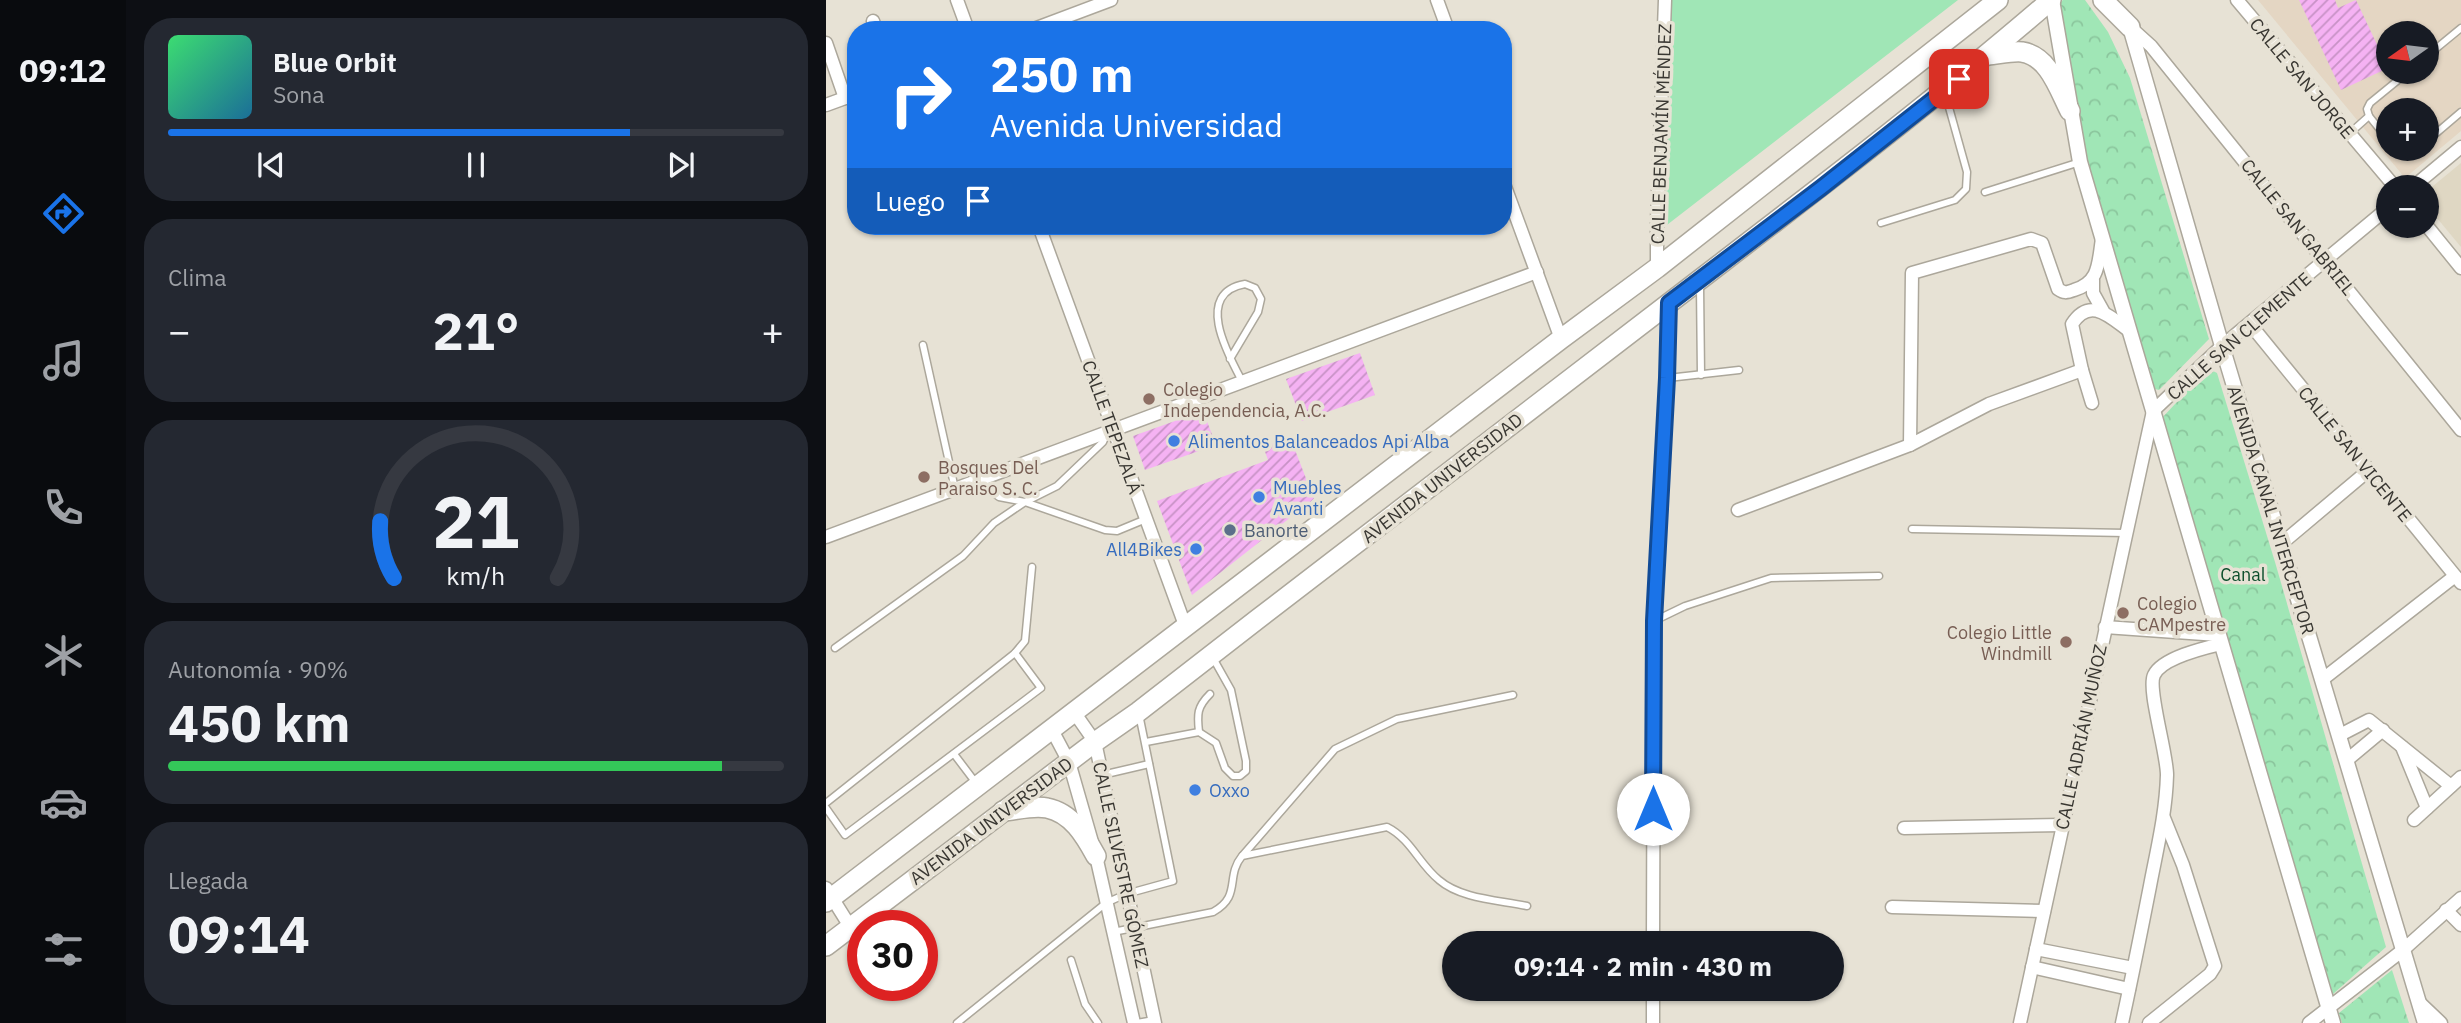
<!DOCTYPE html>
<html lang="es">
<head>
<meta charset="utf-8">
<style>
  body { margin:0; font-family:"IBM Plex Sans",sans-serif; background:#242831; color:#f1f3f6; height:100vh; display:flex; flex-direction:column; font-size:26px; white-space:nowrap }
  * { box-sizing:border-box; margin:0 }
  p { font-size:23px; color:#9ea1a6 }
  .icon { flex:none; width:38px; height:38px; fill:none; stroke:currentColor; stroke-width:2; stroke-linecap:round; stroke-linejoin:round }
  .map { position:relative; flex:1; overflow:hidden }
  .drawer { display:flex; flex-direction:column; gap:18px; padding:18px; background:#0d0f14; width:700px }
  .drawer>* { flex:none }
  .top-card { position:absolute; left:21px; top:21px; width:665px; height:214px; border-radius:28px; box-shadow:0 2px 5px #0004; background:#1a73e8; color:#fff; overflow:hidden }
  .needle { width:46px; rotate:256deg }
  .fabs { position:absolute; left:1550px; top:21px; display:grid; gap:14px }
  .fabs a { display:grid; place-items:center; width:63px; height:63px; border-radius:50%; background:#171b24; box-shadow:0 2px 5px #0004; font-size:35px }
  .speed { position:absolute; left:21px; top:910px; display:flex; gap:14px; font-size:35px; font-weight:700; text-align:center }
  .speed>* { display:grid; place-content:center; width:91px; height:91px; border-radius:50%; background:#171b24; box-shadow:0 2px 5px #0004; line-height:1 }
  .speed .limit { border:10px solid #d22; background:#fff; color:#111 }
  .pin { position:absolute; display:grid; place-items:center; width:60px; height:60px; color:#fff; margin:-30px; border-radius:14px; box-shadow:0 4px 10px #0006 }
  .me { position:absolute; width:77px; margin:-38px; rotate:0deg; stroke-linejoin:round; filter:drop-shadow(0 0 5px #0008) }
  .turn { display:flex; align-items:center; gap:24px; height:147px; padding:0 28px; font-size:32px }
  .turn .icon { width:91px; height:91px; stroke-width:2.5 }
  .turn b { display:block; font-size:49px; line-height:60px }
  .then { display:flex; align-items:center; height:66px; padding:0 28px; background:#0003; gap:14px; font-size:26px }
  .big { font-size:52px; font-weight:700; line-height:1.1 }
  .drawer .card { flex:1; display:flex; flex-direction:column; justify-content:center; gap:10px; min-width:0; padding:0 24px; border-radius:28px; background:#242831 }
  .drawer .dial { align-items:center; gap:0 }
  .dial svg { height:182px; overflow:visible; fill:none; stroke:#363941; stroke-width:7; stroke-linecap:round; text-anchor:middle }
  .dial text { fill:#f1f3f6; stroke:none }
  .song { display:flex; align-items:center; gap:21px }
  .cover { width:84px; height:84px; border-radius:10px; background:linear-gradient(135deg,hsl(140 70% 55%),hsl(200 70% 35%)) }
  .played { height:7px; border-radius:4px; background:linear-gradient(90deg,#1a73e8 75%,#363941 75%) }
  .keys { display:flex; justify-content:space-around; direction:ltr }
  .heat { display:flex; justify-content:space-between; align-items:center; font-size:38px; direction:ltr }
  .charge { height:10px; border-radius:5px; background:linear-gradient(90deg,#34c759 90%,#363941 0) }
  .trip { position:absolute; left:616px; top:931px; width:402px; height:70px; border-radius:35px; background:#171b24; box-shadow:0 2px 5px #0004; font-weight:700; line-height:70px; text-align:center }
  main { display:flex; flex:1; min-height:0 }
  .dock { display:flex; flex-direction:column; width:126px; justify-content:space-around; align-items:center; background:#090b0e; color:#9ea1a6 }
  .dock .icon { width:49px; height:49px }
  .dock .active { color:#1a73e8 }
  .dock b { font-size:32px; color:#f1f3f6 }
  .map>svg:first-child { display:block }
</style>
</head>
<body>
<main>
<nav class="dock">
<b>09:12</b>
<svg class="icon active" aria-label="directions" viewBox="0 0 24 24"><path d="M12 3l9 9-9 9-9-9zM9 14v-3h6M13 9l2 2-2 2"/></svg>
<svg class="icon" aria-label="music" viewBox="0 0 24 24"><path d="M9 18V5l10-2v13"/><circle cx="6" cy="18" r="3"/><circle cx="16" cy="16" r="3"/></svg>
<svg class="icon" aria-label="phone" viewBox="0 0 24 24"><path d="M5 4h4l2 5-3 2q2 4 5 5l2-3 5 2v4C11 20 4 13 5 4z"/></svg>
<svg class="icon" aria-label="climate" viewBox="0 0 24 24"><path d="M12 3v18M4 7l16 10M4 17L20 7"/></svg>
<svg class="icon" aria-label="car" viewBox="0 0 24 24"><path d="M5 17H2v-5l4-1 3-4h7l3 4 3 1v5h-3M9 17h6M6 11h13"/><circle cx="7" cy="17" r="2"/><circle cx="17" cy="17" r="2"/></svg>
<svg class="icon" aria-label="filters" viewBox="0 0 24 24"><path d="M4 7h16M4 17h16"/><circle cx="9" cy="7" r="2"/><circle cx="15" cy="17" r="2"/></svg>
</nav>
<section class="drawer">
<div class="card">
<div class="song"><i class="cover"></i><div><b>Blue Orbit</b><p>Sona</p></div></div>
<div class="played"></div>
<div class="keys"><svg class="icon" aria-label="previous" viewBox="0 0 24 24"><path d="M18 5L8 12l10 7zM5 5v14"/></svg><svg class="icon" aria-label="pause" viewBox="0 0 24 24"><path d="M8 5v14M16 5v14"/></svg><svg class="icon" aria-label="next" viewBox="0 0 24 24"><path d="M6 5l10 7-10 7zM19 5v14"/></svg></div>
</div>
<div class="card"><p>Clima</p>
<div class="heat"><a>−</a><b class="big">21°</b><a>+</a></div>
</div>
<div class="card dial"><svg viewBox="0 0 100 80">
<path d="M14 69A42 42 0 1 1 86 69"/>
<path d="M14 69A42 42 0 0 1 8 44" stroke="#1a73e8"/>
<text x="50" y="56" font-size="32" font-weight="700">21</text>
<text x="50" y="72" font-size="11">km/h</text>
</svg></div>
<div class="card"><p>Autonomía · 90%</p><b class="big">450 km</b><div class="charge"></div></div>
<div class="card"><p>Llegada</p><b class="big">09:14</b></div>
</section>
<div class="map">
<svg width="1635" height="1023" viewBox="0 0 1635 1023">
  <defs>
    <pattern id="park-crowns" width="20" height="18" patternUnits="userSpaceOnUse" patternTransform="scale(1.75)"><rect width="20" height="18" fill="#a0e6b6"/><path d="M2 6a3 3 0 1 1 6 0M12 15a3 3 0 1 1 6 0" fill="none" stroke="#8bc69d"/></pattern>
    <pattern id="building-hatch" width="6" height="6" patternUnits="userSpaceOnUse" patternTransform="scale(1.75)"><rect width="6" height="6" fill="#f5b2f3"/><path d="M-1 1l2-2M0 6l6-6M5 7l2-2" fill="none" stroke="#c792c5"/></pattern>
  </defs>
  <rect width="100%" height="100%" fill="#e7e2d5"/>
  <path fill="#dfd7c3" d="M1635 163V247L1601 206V191Z"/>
  <path fill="#e4d6c3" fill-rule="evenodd" d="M1432 0H1635V131L1579 178ZM1563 33H1601V72H1563ZM1563 110H1601V149H1563Z"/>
  <path fill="#a0e6b6" d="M845 0H1132L837 228 844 95Z"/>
  <g fill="url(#park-crowns)">
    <path d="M1237 0H1259L1282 32 1304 78 1383 339 1333 390 1325 388 1244 109 1228 7Z"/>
    <path d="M1385 370 1391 373 1449 562 1560 947 1507 994 1335 419 1379 372Z"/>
    <path d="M1566 970 1583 1023H1516L1513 1013Z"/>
  </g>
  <g fill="url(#building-hatch)">
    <path d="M1473 0H1509L1512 8 1530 0 1562 68 1515 90Z"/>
    <path d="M534 353 549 395 476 421 460 379Z"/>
    <path d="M377 411 390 445 319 470 307 436Z"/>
    <path d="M464 437 488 499 366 595 331 501 442 460 437 446Z"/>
  </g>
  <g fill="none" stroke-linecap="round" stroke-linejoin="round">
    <defs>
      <g id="service">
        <path d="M1573 33H1581"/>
        <path d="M1601 56 1635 28"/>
        <path d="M1524 133 1543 116"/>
        <path d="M1563 141 1543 116 1541 109 1544 103 1582 72"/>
        <path d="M1601 141 1635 112"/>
        <path d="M1569 149 1578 156 1586 154 1592 149"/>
        <path d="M1159 192 1254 162"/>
        <path d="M1055 223 1129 200 1140 189 1141 172 1119 93"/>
        <path d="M874 286 875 375"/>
        <path d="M97 345 129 489"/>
        <path d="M404 359 432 312 435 299 429 288 419 284C368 293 401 353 416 381"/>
        <path d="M842 378 913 370"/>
        <path d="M153 482 173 497 199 502 279 530 291 531 320 519"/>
        <path d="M1086 529 1300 533"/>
        <path d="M828 621 859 606 945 578 1053 576"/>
        <path d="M9 648 137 556 168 523 199 502 231 486 277 442 281 433"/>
        <path d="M373 732C371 714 371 707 384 694"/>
        <path d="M320 742 373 732 390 743 399 768 407 776H414L420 771V761L405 690 387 658"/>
        <path d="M128 754 150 783"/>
        <path d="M276 775 323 764"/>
        <path d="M0 803 189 653 199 641 206 567"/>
        <path d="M0 808 19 835 215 688 189 653"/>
        <path d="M417 855 509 749 571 719 687 695"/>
        <path d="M287 932 387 912C416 896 399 877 416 856L561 827C585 839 593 864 613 880 635 899 673 900 701 906"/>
        <path d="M245 960 259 1004 272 1023"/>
        <path d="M131 1023 280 903 300 894 347 881 313 714"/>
        <path d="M311 1023 328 1020"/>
      </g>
      <g id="minor">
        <path d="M131 0 142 30"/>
        <path d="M611 0 622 30"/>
        <path d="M1411 0 1569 187"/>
        <path d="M47 21 50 30"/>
        <path d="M1304 27 1325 46 1635 430"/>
        <path d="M205 30 285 0"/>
        <path d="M0 43 19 98"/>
        <path d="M0 105 30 94"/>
        <path d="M677 181 735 339"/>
        <path d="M1587 187 1635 147"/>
        <path d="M213 226 360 628"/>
        <path d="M1601 226 1635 268"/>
        <path d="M831 268V222L839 0"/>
        <path d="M1267 280V293L1277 311"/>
        <path d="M1424 324 1635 583"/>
        <path d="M1266 403 1256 370 1246 324C1264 296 1284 317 1302 330"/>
        <path d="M1084 445 1086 273 1205 239 1216 243 1232 289C1238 293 1240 293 1248 290 1274 282 1272 263 1276 239"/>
        <path d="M912 510 1084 445 1163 404 1256 370"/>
        <path d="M0 537 711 272"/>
        <path d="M1455 544 1543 470"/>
        <path d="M1279 627 1392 635"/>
        <path d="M1497 679 1629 576"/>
        <path d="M248 712 269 742 329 1023"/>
        <path d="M226 730 243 762 270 856 308 1023"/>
        <path d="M1514 735 1543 720 1625 786"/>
        <path d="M1576 747 1601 808"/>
        <path d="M1521 760 1557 730"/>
        <path d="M1588 820 1635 777"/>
        <path d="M1078 828 1236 825"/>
        <path d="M0 888 25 928"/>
        <path d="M1066 907 1218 911"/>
        <path d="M1620 910 1635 925"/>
        <path d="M827 943 828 621 841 378 843 303"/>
        <path d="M1210 949 1307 968"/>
        <path d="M1206 967 1303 989"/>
        <path d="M1594 1003 1615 1023"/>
        <path d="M827 1023V989"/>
        <path d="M1194 1023 1327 411 1396 346 1563 207"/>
        <path d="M1296 1023C1306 977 1315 932 1324 886 1331 849 1340 813 1341 775 1341 752 1321 689 1328 675 1336 658 1378 648 1395 644"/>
        <path d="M1323 1023 1384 974 1389 966 1357 865 1338 818"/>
        <path d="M1483 1023 1577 950 1635 898"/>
      </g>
      <g id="tertiary">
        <path d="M1226 0 1254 162 1507 1023"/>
        <path d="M1299 19 1304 27 1396 346 1599 1023"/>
      </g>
      <g id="primary">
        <path d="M1277 0 1304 27"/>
        <path d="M1162 55C1173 54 1186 51 1196 52 1223 56 1233 90 1244 111"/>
        <path d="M177 811C190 810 208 805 221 808 246 813 259 836 270 856"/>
        <path d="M0 902 735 339 831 268 1172 0"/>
        <path d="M0 946 269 742 312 712C488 575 665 439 842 304 972 204 1101 107 1225 0"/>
      </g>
    </defs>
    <use href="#service" stroke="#aca79b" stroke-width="9"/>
    <use href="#minor" stroke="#aca79b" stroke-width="15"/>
    <use href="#tertiary" stroke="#aca79b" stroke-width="17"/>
    <use href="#primary" stroke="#aca79b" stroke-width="22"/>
    <use href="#service" stroke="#fff" stroke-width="6"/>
    <use href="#minor" stroke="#fff" stroke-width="12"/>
    <use href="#tertiary" stroke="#fff" stroke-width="14"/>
    <use href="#primary" stroke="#fff" stroke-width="19"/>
  </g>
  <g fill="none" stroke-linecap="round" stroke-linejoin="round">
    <defs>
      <path id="route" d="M827 809 828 621 841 378 843 303 995 188 1133 79"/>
    </defs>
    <use href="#route" stroke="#114b97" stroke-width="18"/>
    <use href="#route" stroke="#1a73e8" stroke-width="12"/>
  </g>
  <g fill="#8d6e63" stroke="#e7e2d5" stroke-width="2.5">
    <circle cx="323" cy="399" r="7"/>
    <circle cx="98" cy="477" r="7"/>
    <circle cx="1297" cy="613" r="7"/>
    <circle cx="1240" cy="642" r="7"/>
  </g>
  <g fill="#3f7fe0" stroke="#e7e2d5" stroke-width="2.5">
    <circle cx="348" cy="441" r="7"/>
    <circle cx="433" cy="497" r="7"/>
    <circle cx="370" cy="549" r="7"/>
    <circle cx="369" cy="790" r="7"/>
  </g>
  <circle fill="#5c6f8a" stroke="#e7e2d5" stroke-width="2.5" cx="404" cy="530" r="7"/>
  <g text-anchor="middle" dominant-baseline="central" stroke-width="7" stroke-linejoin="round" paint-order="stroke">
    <g font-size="18" fill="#393732" stroke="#e7e2d5">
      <text transform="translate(1476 78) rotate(50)">CALLE SAN JORGE</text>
      <text transform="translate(835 134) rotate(-88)">CALLE BENJAMÍN MÉNDEZ</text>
      <text transform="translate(1472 227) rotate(51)">CALLE SAN GABRIEL</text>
      <text transform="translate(1413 336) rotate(-41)">CALLE SAN CLEMENTE</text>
      <text transform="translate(286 427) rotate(70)">CALLE TEPEZALÁ</text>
      <text transform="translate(1529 454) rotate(51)">CALLE SAN VICENTE</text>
      <text transform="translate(616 478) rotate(-38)">AVENIDA UNIVERSIDAD</text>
      <text transform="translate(1445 510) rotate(73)">AVENIDA CANAL INTERCEPTOR</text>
      <text transform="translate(1255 737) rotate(-78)">CALLE ADRIÁN MUÑOZ</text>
      <text transform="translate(165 821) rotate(-37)">AVENIDA UNIVERSIDAD</text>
      <text transform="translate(295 865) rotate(78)">CALLE SILVESTRE GÓMEZ</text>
    </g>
    <g font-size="18" fill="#785e54" stroke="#e7e2d5" text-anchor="start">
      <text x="337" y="389">Colegio<tspan x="337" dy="21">Independencia, A.C.</tspan></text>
      <text x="112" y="467">Bosques Del<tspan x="112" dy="21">Paraiso S. C.</tspan></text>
      <text x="1311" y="603">Colegio<tspan x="1311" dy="21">CAMpestre</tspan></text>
      <text x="1226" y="632" text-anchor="end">Colegio Little<tspan x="1226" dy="21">Windmill</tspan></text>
    </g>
    <g font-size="18" fill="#366cbe" stroke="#e7e2d5" text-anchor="start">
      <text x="362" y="441">Alimentos Balanceados Api Alba</text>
      <text x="447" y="487">Muebles<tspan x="447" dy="21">Avanti</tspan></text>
      <text x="356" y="549" text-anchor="end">All4Bikes</text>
      <text x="383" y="790">Oxxo</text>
    </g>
    <g font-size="18" fill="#4e5e75" stroke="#e7e2d5" text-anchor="start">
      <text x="418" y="530">Banorte</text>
    </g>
    <g font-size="18" fill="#0c4e2b" stroke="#e7e2d5">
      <text x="1417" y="574">Canal</text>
    </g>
  </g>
</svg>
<div class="fabs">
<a><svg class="needle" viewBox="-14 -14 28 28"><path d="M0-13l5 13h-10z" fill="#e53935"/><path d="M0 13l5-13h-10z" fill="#9ea1a6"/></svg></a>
<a>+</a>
<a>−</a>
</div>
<div class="speed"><div class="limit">30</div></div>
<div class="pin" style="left:1133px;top:79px;background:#d93025"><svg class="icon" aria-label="arrive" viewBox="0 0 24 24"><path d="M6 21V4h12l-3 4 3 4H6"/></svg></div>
<svg class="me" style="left:827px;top:809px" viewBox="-20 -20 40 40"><circle r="19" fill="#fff"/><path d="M0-13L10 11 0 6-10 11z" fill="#1a73e8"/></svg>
<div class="trip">09:14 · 2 min · 430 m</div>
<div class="top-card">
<div class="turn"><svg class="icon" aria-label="right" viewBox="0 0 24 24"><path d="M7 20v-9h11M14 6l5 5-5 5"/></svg><div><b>250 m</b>Avenida Universidad</div></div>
<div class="then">Luego<svg class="icon" aria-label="arrive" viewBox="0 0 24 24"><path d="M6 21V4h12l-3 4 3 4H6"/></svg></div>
</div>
</div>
</main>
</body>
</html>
